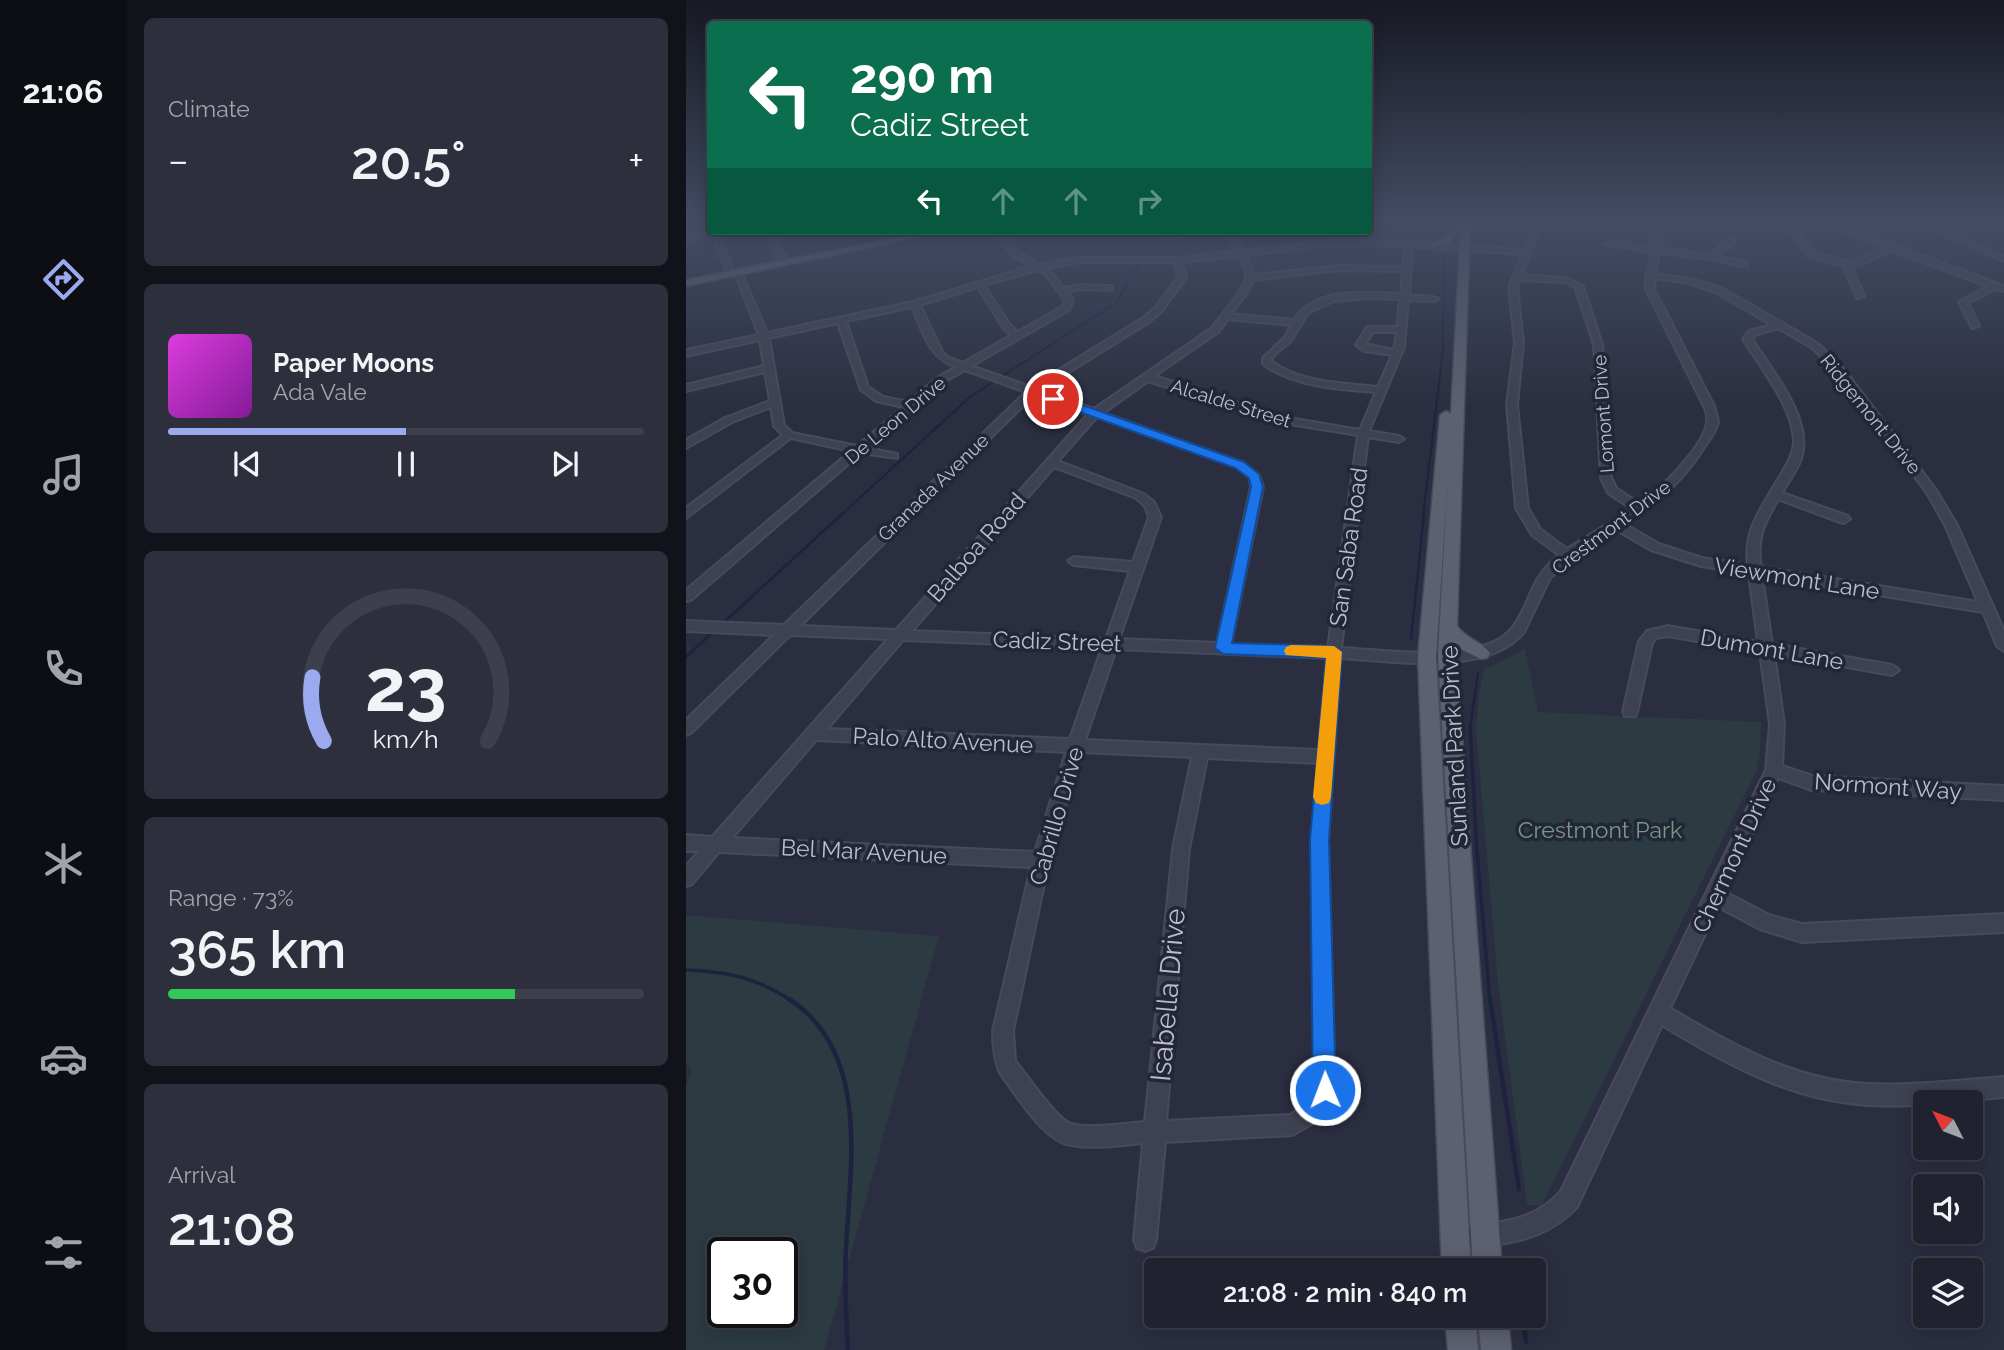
<!DOCTYPE html>
<html lang="en">
<head>
<meta charset="utf-8">
<style>
  body { margin:0; font-family:Raleway,sans-serif; background:#2d2f3c; color:#f1f3f6; height:100vh; display:flex; flex-direction:column; font-size:26px; white-space:nowrap }
  * { box-sizing:border-box; margin:0 }
  p { font-size:23px; color:#a2a4ab }
  .icon { flex:none; width:38px; height:38px; fill:none; stroke:currentColor; stroke-width:2; stroke-linecap:round; stroke-linejoin:round }
  .map { position:relative; flex:1; overflow:hidden }
  .details { display:flex; flex-direction:column; gap:18px; padding:18px; background:#12131a; width:560px }
  .details>* { flex:none }
  .hud { position:absolute; left:21px; top:21px; width:665px; height:214px; border-radius:7px; box-shadow:0 4px 18px #0003,0 0 0 2px #3d3f4c; background:#0b6e4f; color:#fff; overflow:hidden }
  .needle { width:46px; rotate:312deg }
  .tools { position:absolute; left:1227px; top:1090px; display:grid; gap:14px }
  .tools a { display:grid; place-items:center; width:70px; height:70px; border-radius:7px; background:#202230; box-shadow:0 4px 18px #0003,0 0 0 2px #3d3f4c; font-size:35px }
  .speed { position:absolute; left:21px; top:1237px; display:flex; gap:14px; font-size:35px; font-weight:700; text-align:center }
  .speed>* { display:grid; place-content:center; width:91px; height:91px; border-radius:50%; background:#202230; box-shadow:0 4px 18px #0003,0 0 0 2px #3d3f4c; line-height:1 }
  .speed .limit { border:4px solid #111; border-radius:10px; background:#fff; color:#111 }
  .pin { position:absolute; display:grid; place-items:center; width:60px; height:60px; color:#fff; margin:-30px; border:4px solid #fff; border-radius:50%; box-shadow:0 2px 7px #0007 }
  .me { position:absolute; width:77px; margin:-38px; rotate:359deg; stroke-linejoin:round; filter:drop-shadow(0 0 5px #0008) }
  .turn { display:flex; align-items:center; gap:24px; height:147px; padding:0 28px; font-size:32px }
  .turn .icon { width:91px; height:91px; stroke-width:2.5 }
  .turn b { display:block; font-size:49px; line-height:60px }
  .lanes { display:flex; align-items:center; height:66px; padding:0 28px; background:#0003; justify-content:center; gap:35px; direction:ltr }
  .lanes .off { opacity:.35 }
  .big { font-size:52px; font-weight:600; line-height:1.1 }
  .details .card { flex:1; display:flex; flex-direction:column; justify-content:center; gap:10px; min-width:0; padding:0 24px; border-radius:10px; background:#2d2f3c }
  .details .dial { align-items:center; gap:0 }
  .dial svg { height:182px; overflow:visible; fill:none; stroke:#3d3f4c; stroke-width:7; stroke-linecap:round; text-anchor:middle }
  .dial text { fill:#f1f3f6; stroke:none }
  .song { display:flex; align-items:center; gap:21px }
  .cover { width:84px; height:84px; border-radius:10px; background:linear-gradient(135deg,hsl(300 70% 55%),hsl(290 70% 35%)) }
  .played { height:7px; border-radius:4px; background:linear-gradient(90deg,#9baaef 50%,#3d3f4c 50%) }
  .keys { display:flex; justify-content:space-around; direction:ltr }
  .heat { display:flex; justify-content:space-between; align-items:center; font-size:38px; direction:ltr }
  .charge { height:10px; border-radius:5px; background:linear-gradient(90deg,#34c759 73%,#3d3f4c 0) }
  .trip { position:absolute; left:458px; top:1258px; width:402px; height:70px; border-radius:7px; background:#202230; box-shadow:0 4px 18px #0003,0 0 0 2px #3d3f4c; font-weight:600; line-height:70px; text-align:center }
  main { display:flex; flex:1; min-height:0 }
  .dock { display:flex; flex-direction:column; width:126px; justify-content:space-around; align-items:center; background:#0d0e13; color:#a2a4ab }
  .dock .icon { width:49px; height:49px }
  .dock .on { color:#9baaef }
  .dock b { font-size:32px; color:#f1f3f6 }
  .map>svg:first-child { display:block }
</style>
</head>
<body>
<main>
<nav class="dock">
<b>21:06</b>
<svg class="icon on" aria-label="directions" viewBox="0 0 24 24"><path d="M12 3l9 9-9 9-9-9zM9 14v-3h6M13 9l2 2-2 2"/></svg>
<svg class="icon" aria-label="music" viewBox="0 0 24 24"><path d="M9 18V5l10-2v13"/><circle cx="6" cy="18" r="3"/><circle cx="16" cy="16" r="3"/></svg>
<svg class="icon" aria-label="phone" viewBox="0 0 24 24"><path d="M5 4h4l2 5-3 2q2 4 5 5l2-3 5 2v4C11 20 4 13 5 4z"/></svg>
<svg class="icon" aria-label="climate" viewBox="0 0 24 24"><path d="M12 3v18M4 7l16 10M4 17L20 7"/></svg>
<svg class="icon" aria-label="car" viewBox="0 0 24 24"><path d="M5 17H2v-5l4-1 3-4h7l3 4 3 1v5h-3M9 17h6M6 11h13"/><circle cx="7" cy="17" r="2"/><circle cx="17" cy="17" r="2"/></svg>
<svg class="icon" aria-label="filters" viewBox="0 0 24 24"><path d="M4 7h16M4 17h16"/><circle cx="9" cy="7" r="2"/><circle cx="15" cy="17" r="2"/></svg>
</nav>
<section class="details">
<div class="card"><p>Climate</p>
<div class="heat"><a>−</a><b class="big">20.5°</b><a>+</a></div>
</div>
<div class="card">
<div class="song"><i class="cover"></i><div><b>Paper Moons</b><p>Ada Vale</p></div></div>
<div class="played"></div>
<div class="keys"><svg class="icon" aria-label="previous" viewBox="0 0 24 24"><path d="M18 5L8 12l10 7zM5 5v14"/></svg><svg class="icon" aria-label="pause" viewBox="0 0 24 24"><path d="M8 5v14M16 5v14"/></svg><svg class="icon" aria-label="next" viewBox="0 0 24 24"><path d="M6 5l10 7-10 7zM19 5v14"/></svg></div>
</div>
<div class="card dial"><svg viewBox="0 0 100 80">
<path d="M14 69A42 42 0 1 1 86 69"/>
<path d="M14 69A42 42 0 0 1 9 41" stroke="#9baaef"/>
<text x="50" y="56" font-size="32" font-weight="700">23</text>
<text x="50" y="72" font-size="11">km/h</text>
</svg></div>
<div class="card"><p>Range · 73%</p><b class="big">365 km</b><div class="charge"></div></div>
<div class="card"><p>Arrival</p><b class="big">21:08</b></div>
</section>
<div class="map">
<svg width="1318" height="1350" viewBox="0 0 1318 1350">
  <rect width="100%" height="100%" fill="#2a2e40"/>
  <g fill="#2c3a42" fill-rule="evenodd">
    <path d="M839 648 852 712 1075 722 1074 752 1070 772 856 1205H841L812 983 790 729 793 694 798 669 825 657Z"/>
    <path d="M0 915 253 936 138 1350H0V1086L6 1072 0 1061ZM96 1253V1312H37V1253Z"/>
  </g>
  <g fill="none" stroke-linecap="round" stroke-linejoin="round">
    <g stroke="#1d233e" stroke-width="2">
      <path d="M763 221V226"/>
      <path d="M154 516 285 396 430 303 474 231"/>
      <path d="M737 516 757 350 758 258"/>
    </g>
    <g stroke="#1d233e" stroke-width="2.5">
      <path d="M36 624 156 514"/>
      <path d="M725 639 738 514"/>
      <path d="M0 657 28 631"/>
      <path d="M784 728 792 673"/>
    </g>
    <g stroke="#1d233e" stroke-width="3.5">
      <path d="M784 726 791 852 804 1001"/>
      <path d="M0 970C43 972 69 977 106 1001"/>
    </g>
    <g stroke="#1d233e" stroke-width="4.5">
      <path d="M103 999C185 1052 164 1167 160 1248 158 1282 160 1316 162 1350"/>
      <path d="M804 999 833 1189"/>
      <path d="M833 1266V1270"/>
      <path d="M837 1316 840 1342"/>
    </g>
    <defs>
      <g id="minor">
        <path d="M864 221H874L852 231 836 275 880 278 897 286 916 344 925 478 931 489 954 504C973 490 1019 446 1021 422 1022 417 1020 411 1018 406L960 289V275L962 273 966 252 919 244 923 242 966 247 967 240 958 221H965L975 240 974 248 1024 255 1042 239H1048V243L1032 256 1061 263V267L1026 259 973 253 970 274 1005 279 1037 289 1131 343 1152 362 1250 490 1271 525 1318 631V651L1311 646 1297 612 1076 576 1086 644 1206 665 1213 670 1206 675 1088 654 1098 724 1096 766 1126 776 1318 786V800L1126 790 1092 778 1039 892 1083 915 1116 924 1318 914V932L1116 942 1074 929 1032 907 984 1008C1046 1045 1110 1081 1183 1084 1228 1086 1273 1080 1318 1077V1097C1266 1101 1216 1110 1163 1103 1095 1095 1034 1060 976 1025L891 1207C859 1242 814 1245 770 1250L762 1247 759 1239 762 1231C773 1227 784 1226 795 1225 827 1221 853 1216 875 1191L1080 770 1084 724 1074 652 982 636 970 638 966 643 951 712 949 716H939L937 712 953 641 961 631 982 626 1072 642 1063 574 1015 566 965 550 929 529 891 553 864 578 838 632C802 677 706 661 654 658L642 840 649 1090 641 1110 634 1119 606 1135 479 1142 470 1240 467 1248 459 1251 451 1248 448 1240 457 1143C433 1145 405 1150 381 1144 355 1137 330 1094 314 1073 308 1059 307 1046 307 1031L345 867 33 852 6 884 0 886V866L13 851H0V835L26 837 202 639 104 635 5 733 0 735V720L88 635 0 631V621L98 625 340 392 279 370 257 382 181 448 211 454V458L175 453 5 600 0 601V590L165 451 105 438 0 518V508L97 435 88 426 85 407 46 422 0 448V440L39 418 84 401 79 372 0 391V385L78 366 74 340 0 356V350L73 335 48 270 55 272 81 333 227 302 346 266 328 257 308 231H316L334 253 354 265 393 258H492L550 251 540 231H548L557 250 654 240 747 243 838 250 845 231 826 226V224L848 228ZM654 244 719 246 717 267 654 266 568 275 560 255ZM726 247 836 254 823 288 829 343 821 405 830 508 846 535 873 555C843 579 846 601 827 627 798 666 699 650 655 648L682 437 713 442 718 439 713 436 683 431 718 347 722 300 748 301 752 299 748 297 723 295ZM553 256 560 271V278L553 293 526 328 408 409 354 390 463 322 475 312 500 278 496 262ZM393 262H489L492 278 469 308 457 318 345 387 285 366 383 310 387 300 381 292 393 289 426 290V286H423L393 285 378 288 361 268ZM352 270 359 274 379 300 376 307 332 332 324 325 298 285ZM654 270 717 271 715 294C680 292 629 287 608 320L545 314 561 293 567 280ZM969 278 1004 283 1031 293 1086 325 1063 331 1057 339C1074 367 1107 407 1108 441 1108 453 1101 465 1094 476 1077 506 1057 529 1062 565L1016 558 973 544 938 524C972 503 998 480 1019 446 1024 439 1031 430 1032 422 1032 417 1029 411 1028 406L968 289ZM834 280 879 282 889 287 908 344 915 478 922 493 946 509 881 549 854 529 842 508 831 405 837 343 831 288ZM292 287 318 329 326 335 277 363 263 358 257 353 234 305ZM681 298 714 299 711 327H681L670 345 678 351 706 355 692 387C657 383 614 383 585 361L589 354 605 341 622 313 647 301ZM226 307C238 333 242 357 270 367L251 378 223 402 197 397 182 387 160 321ZM542 319 605 325 599 337 577 358V364C608 387 653 389 690 392L674 430 597 417 468 376 532 332ZM152 323 175 390 190 401 217 407 171 446 106 433 98 425 83 338ZM1092 328 1125 347 1146 366 1241 493 1259 525 1292 602 1075 567C1070 538 1078 524 1092 499L1154 522 1158 523 1164 519 1162 516 1096 493C1102 482 1111 470 1115 459 1128 419 1086 371 1066 339L1069 335ZM687 332H711L708 350 679 344ZM462 381 591 422 672 435 642 648 545 644 577 487 573 475 558 463 417 413ZM348 395 402 414 210 630 114 626ZM411 417 550 467 564 478 565 487 531 643 433 639 475 517 468 502 458 494 372 461ZM368 467 450 498 459 506 463 517 447 562 388 557 382 561 388 565 444 571 420 639 226 631ZM217 640 416 648 384 739 141 729ZM430 649 641 658 633 750 399 740ZM130 740 380 752 349 852 46 838ZM395 752 506 757 487 849 459 1122C441 1123 399 1130 383 1123 368 1116 341 1075 329 1061L327 1031 363 860ZM521 758 632 763 626 840 629 1090 619 1104 604 1115 480 1121 503 849Z"/>
        <path d="M1096 221H1103L1128 252 1164 263 1200 248 1131 221H1142L1318 286V291L1309 289 1282 303 1293 326 1286 328 1273 302 1302 286 1207 251 1168 267 1167 271 1178 296 1171 298 1159 271 1160 267 1122 256Z"/>
        <path d="M1228 221H1238L1318 256V261Z"/>
        <path d="M21 228H24V231H33L46 270 39 268 26 232 0 242V237Z"/>
        <path d="M79 231H87L102 264 95 262Z"/>
        <path d="M509 231H531L476 239 472 237Z"/>
      </g>
      <g id="major">
        <path d="M776 221H784L771 626C779 638 796 642 804 653L801 658 795 659 770 647V656L816 1270H787L752 656 762 476 750 657 785 1270H756L732 657 754 415 760 411 765 414 775 226 764 243 747 248 742 245 758 239 768 224 775 226Z"/>
        <path d="M245 231H262L0 286V280Z"/>
        <path d="M759 1316H789L792 1350H762Z"/>
        <path d="M792 1316H822L825 1350H795Z"/>
      </g>
    </defs>
    <use href="#minor" stroke="#474a5a" stroke-width="4"/>
    <use href="#major" stroke="#474a5a" stroke-width="3"/>
    <use href="#minor" fill="#3e4151" fill-rule="evenodd"/>
    <use href="#major" fill="#5c6070" fill-rule="evenodd"/>
  </g>
  <linearGradient id="sky" x2="0" y2="1"><stop stop-color="#171923"/><stop offset="0.54" stop-color="#444c64"/><stop offset="1" stop-color="#444c64" stop-opacity="0"/></linearGradient>
  <rect width="1318" height="410" fill="url(#sky)"/>
  <path fill="#1a73e8" stroke="#114b97" stroke-width="2" d="M363 396H371L558 462 573 474 577 487 546 643 648 646 656 652 643 840 650 1090 647 1098 639 1101 630 1098 627 1090 624 840 640 658 537 654 529 648 565 487 563 478 549 468 363 401Z"/>
  <path fill="#f59e0b" d="M605 645 648 646 656 652 645 797 643 803 636 805 630 803 627 797 640 658 600 655 598 651 600 647Z"/>
  <g text-anchor="middle" dominant-baseline="central" stroke-width="7" stroke-linejoin="round" paint-order="stroke">
    <g font-size="19" fill="#bbbdcb" stroke="#222636">
      <text transform="translate(545 403) rotate(17)">Alcalde Street</text>
      <text transform="translate(917 414) rotate(-94)">Lomont Drive</text>
      <text transform="translate(1185 414) rotate(51)">Ridgemont Drive</text>
      <text transform="translate(209 420) rotate(-40)">De Leon Drive</text>
      <text transform="translate(247 487) rotate(-44)">Granada Avenue</text>
      <text transform="translate(925 527) rotate(-37)">Crestmont Drive</text>
    </g>
    <g font-size="23" fill="#bbbdcb" stroke="#222636">
      <text transform="translate(290 547) rotate(-49)">Balboa Road</text>
      <text transform="translate(662 547) rotate(-82)">San Saba Road</text>
      <text transform="translate(1111 578) rotate(9)">Viewmont Lane</text>
      <text transform="translate(371 641) rotate(2)">Cadiz Street</text>
      <text transform="translate(1086 649) rotate(10)">Dumont Lane</text>
      <text transform="translate(257 740) rotate(3)">Palo Alto Avenue</text>
      <text transform="translate(768 746) rotate(-93)">Sunland Park Drive</text>
      <text transform="translate(1202 786) rotate(4)">Normont Way</text>
      <text transform="translate(370 816) rotate(-74)">Cabrillo Drive</text>
      <text transform="translate(178 851) rotate(3)">Bel Mar Avenue</text>
      <text transform="translate(1048 855) rotate(-65)">Chermont Drive</text>
    </g>
    <g font-size="23" fill="#749984" stroke="#222636">
      <text x="914" y="829">Crestmont Park</text>
    </g>
    <g font-size="28" fill="#bbbdcb" stroke="#222636">
      <text transform="translate(482 995) rotate(-85)">Isabella Drive</text>
    </g>
  </g>
</svg>
<div class="tools">
<a><svg class="needle" viewBox="-14 -14 28 28"><path d="M0-13l5 13h-10z" fill="#e53935"/><path d="M0 13l5-13h-10z" fill="#a2a4ab"/></svg></a>
<a><svg class="icon" aria-label="sound" viewBox="0 0 24 24"><path d="M4 9h4l5-4v14l-5-4H4zM17 9q2 3 0 6"/></svg></a>
<a><svg class="icon" aria-label="layers" viewBox="0 0 24 24"><path d="M12 4l9 5-9 5-9-5zM3 14l9 5 9-5"/></svg></a>
</div>
<div class="speed"><div class="limit">30</div></div>
<div class="pin" style="left:367px;top:399px;background:#d93025"><svg class="icon" aria-label="arrive" viewBox="0 0 24 24"><path d="M6 21V4h12l-3 4 3 4H6"/></svg></div>
<svg class="me" style="left:639px;top:1090px" viewBox="-20 -20 40 40"><circle r="17" fill="#1a73e8" stroke="#fff" stroke-width="3"/><path d="M0-11L8 9 0 5-8 9z" fill="#fff"/></svg>
<div class="trip">21:08 · 2 min · 840 m</div>
<div class="hud">
<div class="turn"><svg class="icon" aria-label="left" viewBox="0 0 24 24"><path d="M17 20v-9H6M10 6l-5 5 5 5"/></svg><div><b>290 m</b>Cadiz Street</div></div>
<div class="lanes"><svg class="icon" aria-label="left" viewBox="0 0 24 24"><path d="M17 20v-9H6M10 6l-5 5 5 5"/></svg><svg class="icon off" aria-label="ahead" viewBox="0 0 24 24"><path d="M12 20V5M6 11l6-6 6 6"/></svg><svg class="icon off" aria-label="ahead" viewBox="0 0 24 24"><path d="M12 20V5M6 11l6-6 6 6"/></svg><svg class="icon off" aria-label="right" viewBox="0 0 24 24"><path d="M7 20v-9h11M14 6l5 5-5 5"/></svg></div>
</div>
</div>
</main>
</body>
</html>
